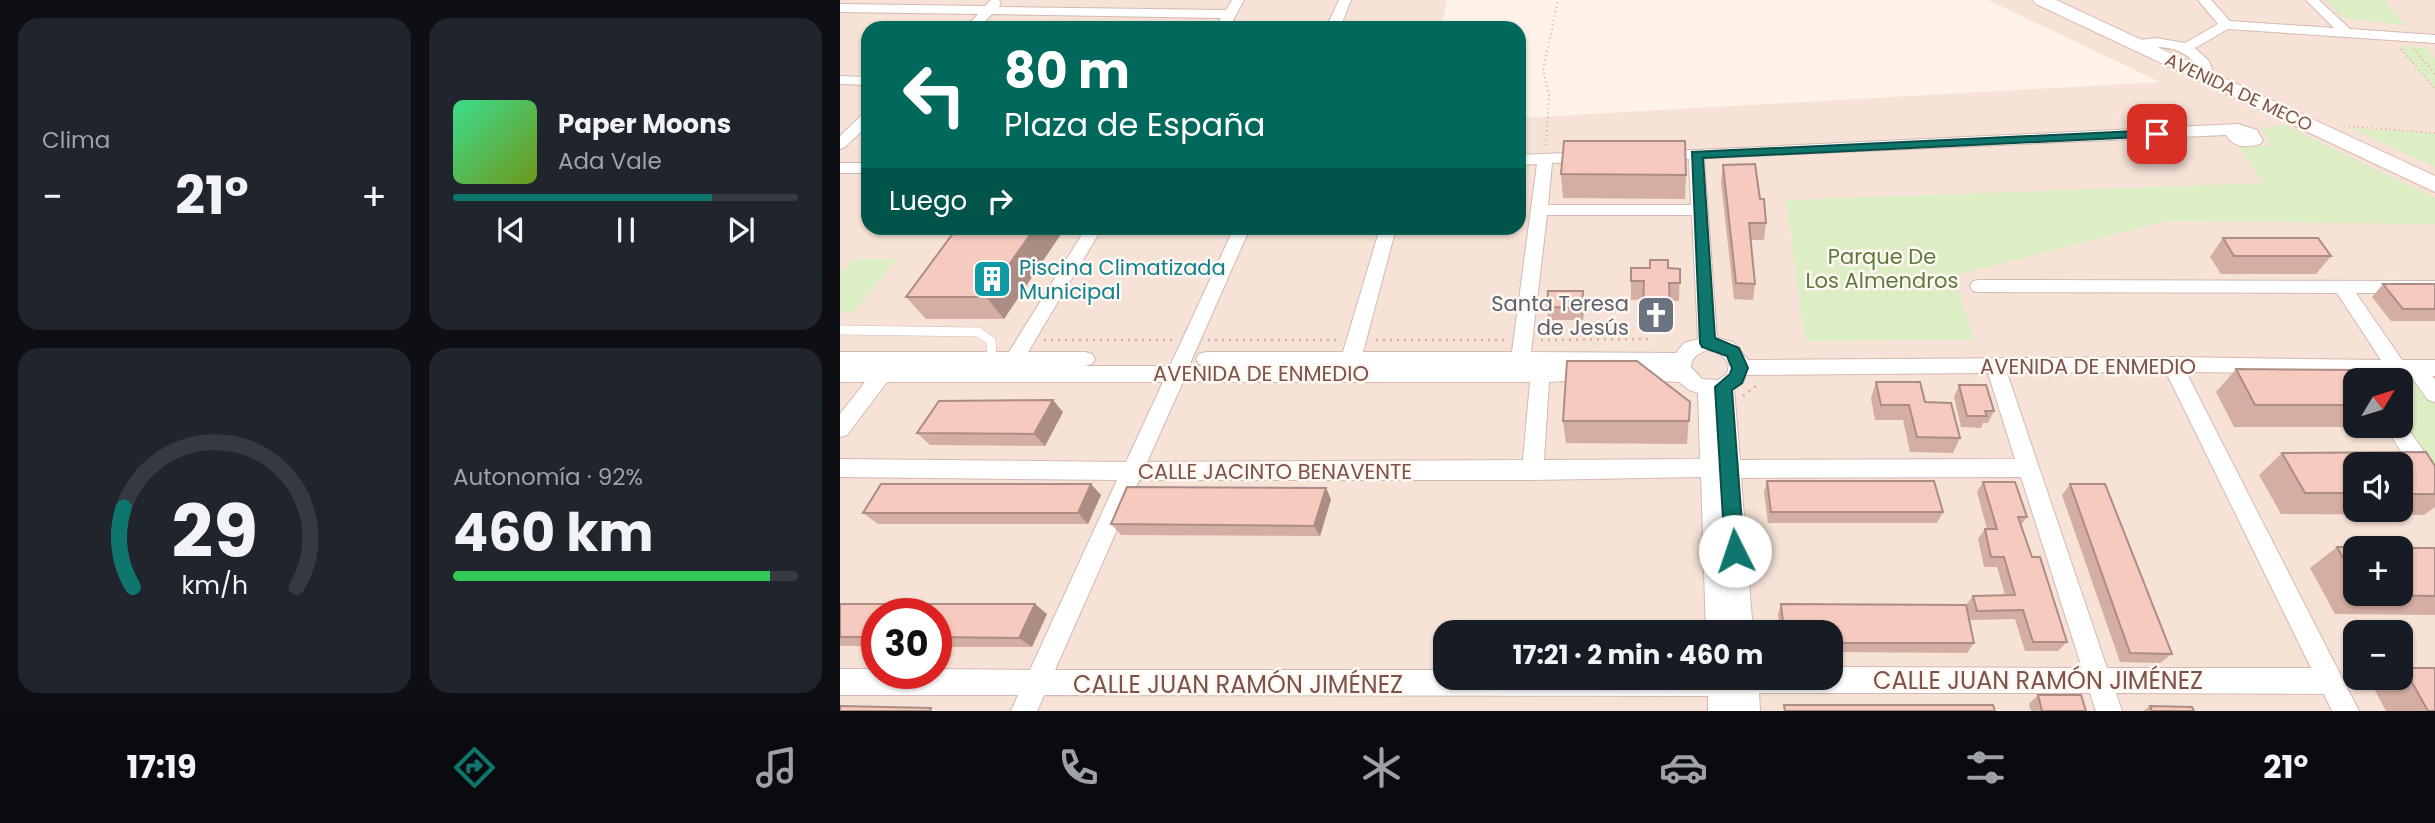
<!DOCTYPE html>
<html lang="es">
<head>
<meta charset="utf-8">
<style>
  body { margin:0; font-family:Poppins,sans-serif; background:#20242c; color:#f1f3f6; height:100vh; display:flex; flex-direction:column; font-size:26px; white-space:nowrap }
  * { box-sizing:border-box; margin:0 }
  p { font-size:23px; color:#9ea1a6 }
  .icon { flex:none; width:38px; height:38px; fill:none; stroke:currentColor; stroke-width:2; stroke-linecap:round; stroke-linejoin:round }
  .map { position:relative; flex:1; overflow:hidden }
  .sheet { display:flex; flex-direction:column; gap:18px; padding:18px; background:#0d0f14; width:840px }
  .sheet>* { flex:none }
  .guide { position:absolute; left:21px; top:21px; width:665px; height:214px; border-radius:21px; box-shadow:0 2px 5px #0004; background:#00695c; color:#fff; overflow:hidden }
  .needle { width:46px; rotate:52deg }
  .buttons { position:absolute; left:1503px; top:368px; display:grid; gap:14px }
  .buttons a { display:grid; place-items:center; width:70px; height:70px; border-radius:14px; background:#171b24; box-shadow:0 2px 5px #0004; font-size:35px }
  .speed { position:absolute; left:21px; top:598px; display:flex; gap:14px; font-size:35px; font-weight:700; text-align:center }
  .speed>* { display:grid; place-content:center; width:91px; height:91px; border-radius:50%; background:#171b24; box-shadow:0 2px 5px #0004; line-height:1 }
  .speed .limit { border:10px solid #d22; background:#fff; color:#111 }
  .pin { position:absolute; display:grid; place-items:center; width:60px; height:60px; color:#fff; margin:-30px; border-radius:14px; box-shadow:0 4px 10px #0006 }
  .me { position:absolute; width:77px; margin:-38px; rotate:356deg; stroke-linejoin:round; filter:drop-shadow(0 0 5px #0008) }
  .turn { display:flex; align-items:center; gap:24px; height:147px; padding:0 28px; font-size:32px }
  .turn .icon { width:91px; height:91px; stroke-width:2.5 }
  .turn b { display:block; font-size:49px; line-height:60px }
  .then { display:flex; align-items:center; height:66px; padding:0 28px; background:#0003; gap:14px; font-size:26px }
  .big { font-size:52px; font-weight:700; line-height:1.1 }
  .sheet .tile { flex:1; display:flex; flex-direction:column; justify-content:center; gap:10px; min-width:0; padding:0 24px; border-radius:21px; background:#20242c }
  .sheet .dial { align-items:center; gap:0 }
  .dial svg { height:182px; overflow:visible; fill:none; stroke:#363941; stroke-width:7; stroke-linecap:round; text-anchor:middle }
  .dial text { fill:#f1f3f6; stroke:none }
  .song { display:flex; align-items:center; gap:21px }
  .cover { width:84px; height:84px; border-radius:10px; background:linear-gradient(135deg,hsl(150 70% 55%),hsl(80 70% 35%)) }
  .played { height:7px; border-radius:4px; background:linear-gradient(90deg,#0f766e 75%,#363941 75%) }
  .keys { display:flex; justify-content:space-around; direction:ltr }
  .heat { display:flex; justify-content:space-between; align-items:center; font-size:38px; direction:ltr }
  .charge { height:10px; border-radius:5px; background:linear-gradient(90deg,#34c759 92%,#363941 0) }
  .sheet .tiles { flex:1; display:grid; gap:18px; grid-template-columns:repeat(2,1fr) }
  .trip { position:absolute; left:593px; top:620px; width:410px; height:70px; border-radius:21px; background:#171b24; box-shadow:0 2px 5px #0004; font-weight:700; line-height:70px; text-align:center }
  .tabs { display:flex; height:112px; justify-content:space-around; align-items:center; background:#090b0e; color:#9ea1a6 }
  .tabs .icon { width:49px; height:49px }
  .tabs .current { color:#0f766e }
  .tabs b { font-size:32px; color:#f1f3f6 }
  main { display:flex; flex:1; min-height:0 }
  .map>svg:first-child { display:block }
</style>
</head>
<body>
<main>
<section class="sheet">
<div class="tiles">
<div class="tile"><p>Clima</p>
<div class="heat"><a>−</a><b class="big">21°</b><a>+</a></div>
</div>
<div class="tile">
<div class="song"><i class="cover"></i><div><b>Paper Moons</b><p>Ada Vale</p></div></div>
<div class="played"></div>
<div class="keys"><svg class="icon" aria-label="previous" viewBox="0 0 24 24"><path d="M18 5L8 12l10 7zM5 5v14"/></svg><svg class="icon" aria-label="pause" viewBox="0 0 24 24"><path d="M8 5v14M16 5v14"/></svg><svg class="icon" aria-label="next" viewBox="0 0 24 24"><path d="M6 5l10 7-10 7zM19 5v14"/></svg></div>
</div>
<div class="tile dial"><svg viewBox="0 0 100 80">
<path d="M14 69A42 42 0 1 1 86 69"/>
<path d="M14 69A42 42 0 0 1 10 34" stroke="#0f766e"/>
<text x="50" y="56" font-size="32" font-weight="700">29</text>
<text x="50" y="72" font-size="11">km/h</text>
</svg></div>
<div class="tile"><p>Autonomía · 92%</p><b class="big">460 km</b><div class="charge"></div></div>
</div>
</section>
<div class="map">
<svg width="1595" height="711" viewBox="0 0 1595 711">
  <rect width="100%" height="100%" fill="#fef2e9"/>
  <path fill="#f6e2d7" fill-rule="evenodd" d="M0 0H607L601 28H28V228H679V118L1320 82 1148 0H1595V711H0ZM1516 380H1561V425H1516ZM1516 464H1561V509H1516ZM1516 548H1561V593H1516ZM37 614H96V674H37ZM606 632H990V677H606ZM1516 632H1561V677H1516Z"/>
  <g fill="#ddeec5">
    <path d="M1485 0H1544L1567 26 1504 18Z"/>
    <path d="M1558 46 1587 48 1595 58V89Z"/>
    <path d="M1445 125 1595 198V224L1326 221 1114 276 1135 340 965 341 946 200 1424 183 1400 148 1431 145 1422 128Z"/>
    <path d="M1510 128 1595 133V167Z"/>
    <path d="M13 259H57L14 312H0V275Z"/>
    <path d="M1523 372 1572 373 1595 404V476L1561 425V380H1528Z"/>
  </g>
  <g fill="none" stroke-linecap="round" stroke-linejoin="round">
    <defs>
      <path id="lane" d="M0 330 138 332 151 341 152 359"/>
      <g id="street">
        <path d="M151 0H159L161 3 159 7 386 10 392 0H404L389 28H375L381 18 152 14 139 28H125L138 14 0 12V4L145 6Z"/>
        <path d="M499 0H511L500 28H486Z"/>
        <path d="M1358 0H1371L1390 21 1494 28 1466 0H1479L1510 29 1595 35V43L1388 29 1355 48 1369 61 1372 69 1360 78 1353 74 1357 65C1330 35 1304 55 1290 44L1292 41 1316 38 1345 43 1378 24Z"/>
        <path d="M0 76 28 77V85L0 84Z"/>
        <path d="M28 113V125L5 147 0 149V136L23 114Z"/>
        <path d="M1398 124 1417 130 1423 141 1420 144C1407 148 1394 148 1386 135L864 158 877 338 893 342 908 360 1332 357 1541 360 1497 293 1139 292 1133 291 1130 286 1133 281 1139 280 1595 281V293H1516L1562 360H1595V376H1592L1595 379V402L1588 400 1570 375 1346 372 1519 711H1492L1484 694 1276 693 1282 711H1256L1250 693H919L920 711H894V702V711H868V696L204 695 197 711H171L178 695H0V669H37V674H96V669L190 670 277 480 0 477V459L286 462 323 382H47L7 435 0 437V414L25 382H0V352H169L246 228H262L188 352H245L252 354 255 359 252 364 245 366H330L394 228H410L349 366H366L359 364 356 359 359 354 366 352H503L540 228H556L523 352H672L697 164 679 165V155L748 152 756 157 748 162 712 163 708 205H851L849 159 815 158 812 155 815 152ZM707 215H852L858 339 844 343 836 353 691 352ZM868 350 880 353 889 364 887 374 878 380 862 379 851 367C852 356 858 354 868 350ZM754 367H786L779 374 782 379 839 382 849 390 858 393 860 459 704 460 709 382 758 379 761 374ZM1326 372 1471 668H1267L1167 373ZM1148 373 1175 459 900 460 894 389 903 383 906 375ZM343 382H690L683 460 307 462ZM861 477 866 632H913L901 478 1181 477 1242 668 990 667V677H606V670H215L299 480H693Z"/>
        <rect x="0" y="163" width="28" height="10"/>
        <path d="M1561 419 1595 467V494L1587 492 1544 425H1561Z"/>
      </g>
      <path id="secondary" d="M1193 0H1216L1595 176V192L1196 4Z"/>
    </defs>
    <use href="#lane" stroke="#d4b9b0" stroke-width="10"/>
    <use href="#street" stroke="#d4b9b0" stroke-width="2"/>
    <use href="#secondary" stroke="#dabaaf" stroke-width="2"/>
    <g stroke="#dcaca0" stroke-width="2" stroke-dasharray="1 3.5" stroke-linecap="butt">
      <path d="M1561 49 1595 89"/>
      <path d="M1574 49 1595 74"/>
      <path d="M1509 126 1595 133"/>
      <path d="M706 145 709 95 703 70 718 0"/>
    </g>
    <g stroke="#dcaca0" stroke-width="2.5" stroke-dasharray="2 5" stroke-linecap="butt">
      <path d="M204 340H334"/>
      <path d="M368 340H498"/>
      <path d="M536 340H666"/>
      <path d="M701 340 807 339 810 344"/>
      <path d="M903 396 917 385"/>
    </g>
    <use href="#lane" stroke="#fff" stroke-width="9"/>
    <use href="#street" fill="#fff" fill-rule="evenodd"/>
    <use href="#secondary" fill="#fff" fill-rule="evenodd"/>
  </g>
  <g fill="#d4aea3" fill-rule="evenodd">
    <path d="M883 165 920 199 926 223 924 240H911L915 284 913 300 894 299 881 182Z"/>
    <path d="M721 174 846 175 845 199 723 198Z"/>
    <path d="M117 228H231L227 233 223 231 164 319H86L66 297Z"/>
    <path d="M1383 238 1491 256 1476 274H1381L1370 257Z"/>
    <path d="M791 268 840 269 839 301H830L829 328H802L803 299 791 300Z"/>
    <path d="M1543 284H1595V321H1551L1532 297Z"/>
    <path d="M743 291 744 304 743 320H708L707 307Z"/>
    <path d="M1396 369 1516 380V425H1529L1526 427H1394L1376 392Z"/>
    <path d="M1036 382 1085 402 1120 438 1113 453 1070 452 1063 420H1035L1031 398Z"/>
    <path d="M1119 385 1154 411 1148 423H1143L1141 428 1121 427 1114 397Z"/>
    <path d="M850 402 847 444 726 443 723 421Z"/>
    <path d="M223 412 205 446 90 445 77 433Z"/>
    <path d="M1442 453 1595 466V507L1584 515 1441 514 1419 475ZM1516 464H1561V509H1516Z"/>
    <path d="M927 481 1103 512 1097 523H928L924 492Z"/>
    <path d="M1143 482 1187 517 1181 525 1192 557 1227 642 1218 651H1185L1175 619 1130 620 1126 605 1133 596 1165 595 1157 567H1144L1138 539 1145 529H1147L1137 492Z"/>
    <path d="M1230 484 1332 654 1320 663 1280 662 1222 495Z"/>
    <path d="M261 495 248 524H38L23 513Z"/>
    <path d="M491 499 480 536 281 535 271 524Z"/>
    <path d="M1497 547 1516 548V593H1561L1595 548V615L1495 614 1470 568Z"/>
    <path d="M0 604 207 614 192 647H96V614H37V646H0Z"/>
    <path d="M941 604 1134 643 1127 653 990 652V632H940L938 614Z"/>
    <path d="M1564 668 1595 711H1546L1532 685 1547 677H1561V670Z"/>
    <path d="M1198 695 1246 711H1191L1189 704Z"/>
    <path d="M1310 706 1354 711H1303Z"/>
  </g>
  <g fill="#ac8d85">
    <path d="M195 228H221L223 231 164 319 146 297Z"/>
    <path d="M224 228H231L227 233Z"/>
    <path d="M743 291 744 304 743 320 742 308Z"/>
    <path d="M213 400 223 412 205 446 194 434Z"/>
    <path d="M251 484 261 495 248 524 238 513Z"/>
    <path d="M486 488 491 499 480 536 474 526Z"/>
    <path d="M195 604 207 614 192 647 179 638Z"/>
  </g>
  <g fill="#f6cabe" stroke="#ac8d85" stroke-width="2">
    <path d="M724 141H845L846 175 721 174Z"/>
    <path d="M915 164 920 199H924L926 223H909L915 284 896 283 883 165Z"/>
    <path d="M117 228H195L146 297H66Z"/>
    <path d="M1383 238H1478L1491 256H1394Z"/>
    <path d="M810 260H828V268L840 269V283H829L830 310H803L804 281H791V268H810Z"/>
    <path d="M1543 284H1595V309H1563Z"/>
    <path d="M708 291H743L742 308 707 307Z"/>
    <path d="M727 361H797L850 402 849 421H723Z"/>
    <path d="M1396 369 1528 370 1535 380H1516V405H1415Z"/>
    <path d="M1036 382H1080L1085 402 1111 403 1120 438 1077 437 1069 405H1041Z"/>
    <path d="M1119 385H1146L1154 411H1145L1147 416H1127Z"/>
    <path d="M213 400 194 434 77 433 99 401Z"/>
    <path d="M1586 452 1595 466V494H1561V464H1516V493H1465L1442 453Z"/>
    <path d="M927 481H1094L1103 512H931Z"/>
    <path d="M1143 482H1175L1187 517H1178L1192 557H1200L1227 642H1193L1183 610 1137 611 1133 596 1175 595 1164 557H1151L1145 529H1157Z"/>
    <path d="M41 484H251L238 513H23Z"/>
    <path d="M1230 484H1265L1332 654 1290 653Z"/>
    <path d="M287 487 486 488 474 526 271 524Z"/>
    <path d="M1497 547 1544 548H1516V581Z"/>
    <path d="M1561 548H1595V596L1523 595 1522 593H1561Z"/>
    <path d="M0 604H195L179 638 96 637V614H37V637H0Z"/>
    <path d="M941 604 1126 605 1134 643H990V632H944Z"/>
    <path d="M1564 668H1595V711H1588Z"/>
    <path d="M1198 695H1241L1246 711H1202Z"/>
    <path d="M944 705H1153L1155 711H945Z"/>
    <path d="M0 706 91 708 90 711H0Z"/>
    <path d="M1310 706 1352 707 1354 711H1312Z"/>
  </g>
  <path fill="#0f766e" stroke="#0a4d48" stroke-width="2" d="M1317 130 1323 134 1321 136 863 158 875 338 899 348 908 368 902 383 892 390 904 551 901 557 895 559 888 557 885 551 875 387 890 374 892 368 887 356 862 347 860 343 852 152Z"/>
  <defs>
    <symbol id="building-square" viewBox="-11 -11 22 22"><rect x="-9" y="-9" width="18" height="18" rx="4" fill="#0f9aa8" stroke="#fff7f1"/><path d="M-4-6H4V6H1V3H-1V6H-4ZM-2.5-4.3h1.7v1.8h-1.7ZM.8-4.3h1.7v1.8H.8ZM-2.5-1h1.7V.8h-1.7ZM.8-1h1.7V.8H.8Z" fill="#fff"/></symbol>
    <symbol id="church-square" viewBox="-11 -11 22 22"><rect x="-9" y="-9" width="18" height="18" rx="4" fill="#6b7280" stroke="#fff7f1"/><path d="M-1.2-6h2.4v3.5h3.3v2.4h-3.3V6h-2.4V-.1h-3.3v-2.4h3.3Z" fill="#fff"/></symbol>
  </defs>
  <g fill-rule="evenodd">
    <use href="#building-square" x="130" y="257" width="44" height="44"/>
    <use href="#church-square" x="794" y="293" width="44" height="44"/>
  </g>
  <g text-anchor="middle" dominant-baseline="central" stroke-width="5" stroke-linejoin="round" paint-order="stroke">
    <g font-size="18" fill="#7c524a" stroke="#fff7f1">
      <text transform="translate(1399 92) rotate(25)">AVENIDA DE MECO</text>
    </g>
    <g font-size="21" fill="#5c7c3d" stroke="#fff7f1">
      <text x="1042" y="256">Parque De<tspan x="1042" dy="24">Los Almendros</tspan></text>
    </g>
    <g font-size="21" fill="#0d838f" stroke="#fff7f1" text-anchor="start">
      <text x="179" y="267">Piscina Climatizada<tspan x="179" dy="24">Municipal</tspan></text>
    </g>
    <g font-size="21" fill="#5b616d" stroke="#fff7f1" text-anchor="end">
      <text x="789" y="303">Santa Teresa<tspan x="789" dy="24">de Jesús</tspan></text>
    </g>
    <g font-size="21" fill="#7c524a" stroke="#fff7f1">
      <text x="1248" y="366">AVENIDA DE ENMEDIO</text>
      <text x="421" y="373">AVENIDA DE ENMEDIO</text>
      <text x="435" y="471">CALLE JACINTO BENAVENTE</text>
    </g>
    <g font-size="24" fill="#7c524a" stroke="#fff7f1">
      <text x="1198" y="680">CALLE JUAN RAMÓN JIMÉNEZ</text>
      <text x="398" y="684">CALLE JUAN RAMÓN JIMÉNEZ</text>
    </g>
  </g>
</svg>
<div class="buttons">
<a><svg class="needle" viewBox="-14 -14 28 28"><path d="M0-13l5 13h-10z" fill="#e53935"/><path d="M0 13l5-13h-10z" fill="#9ea1a6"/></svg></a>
<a><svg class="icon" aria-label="sound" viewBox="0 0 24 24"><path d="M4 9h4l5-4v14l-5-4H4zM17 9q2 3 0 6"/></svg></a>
<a>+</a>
<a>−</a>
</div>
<div class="speed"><div class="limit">30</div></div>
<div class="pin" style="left:1317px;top:134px;background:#d93025"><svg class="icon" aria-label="arrive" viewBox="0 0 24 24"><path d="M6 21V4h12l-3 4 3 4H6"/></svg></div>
<svg class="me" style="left:895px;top:551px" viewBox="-20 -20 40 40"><circle r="19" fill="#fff"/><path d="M0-13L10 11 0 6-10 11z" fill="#0f766e"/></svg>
<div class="trip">17:21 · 2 min · 460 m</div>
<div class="guide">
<div class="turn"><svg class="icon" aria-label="left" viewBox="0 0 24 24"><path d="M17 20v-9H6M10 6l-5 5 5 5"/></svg><div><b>80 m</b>Plaza de España</div></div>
<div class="then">Luego<svg class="icon" aria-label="right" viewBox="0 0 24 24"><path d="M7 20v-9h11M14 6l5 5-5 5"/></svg></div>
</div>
</div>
</main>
<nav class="tabs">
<b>17:19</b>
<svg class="icon current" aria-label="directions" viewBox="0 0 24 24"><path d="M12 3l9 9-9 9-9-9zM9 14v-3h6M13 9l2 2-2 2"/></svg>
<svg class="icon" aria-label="music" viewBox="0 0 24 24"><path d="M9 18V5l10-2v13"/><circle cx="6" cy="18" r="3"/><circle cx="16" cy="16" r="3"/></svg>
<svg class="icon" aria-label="phone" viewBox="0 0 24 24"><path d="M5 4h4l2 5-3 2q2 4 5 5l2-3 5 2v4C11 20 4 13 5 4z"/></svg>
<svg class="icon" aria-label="climate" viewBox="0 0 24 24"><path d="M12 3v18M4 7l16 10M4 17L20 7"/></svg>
<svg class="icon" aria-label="car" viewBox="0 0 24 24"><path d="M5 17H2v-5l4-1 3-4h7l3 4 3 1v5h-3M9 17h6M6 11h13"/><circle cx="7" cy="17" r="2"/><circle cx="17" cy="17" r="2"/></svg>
<svg class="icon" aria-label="filters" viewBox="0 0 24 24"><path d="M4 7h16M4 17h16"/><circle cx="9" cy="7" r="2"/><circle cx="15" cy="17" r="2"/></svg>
<b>21°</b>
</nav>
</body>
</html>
